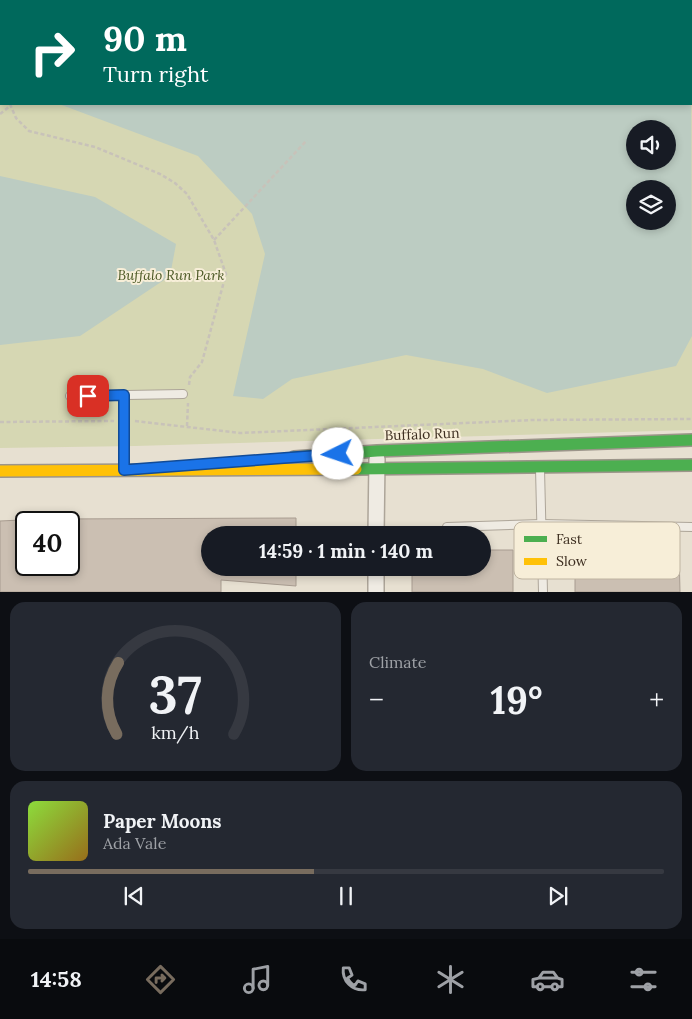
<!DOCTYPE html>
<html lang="en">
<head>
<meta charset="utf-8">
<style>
  body { margin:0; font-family:Lora,serif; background:#242831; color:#f1f3f6; height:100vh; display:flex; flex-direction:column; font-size:19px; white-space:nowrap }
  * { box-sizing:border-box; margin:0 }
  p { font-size:16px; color:#9ea1a6 }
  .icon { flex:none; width:28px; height:28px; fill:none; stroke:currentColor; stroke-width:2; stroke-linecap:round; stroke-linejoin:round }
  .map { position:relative; height:592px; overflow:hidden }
  .drawer { display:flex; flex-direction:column; gap:10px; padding:10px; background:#0d0f14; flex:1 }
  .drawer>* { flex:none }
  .hud { position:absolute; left:0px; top:0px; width:692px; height:105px; box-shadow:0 2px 8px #0003; background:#00695c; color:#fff; overflow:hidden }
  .buttons { position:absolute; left:626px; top:120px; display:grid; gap:10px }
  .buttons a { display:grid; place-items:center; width:50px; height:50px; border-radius:50%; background:#171b24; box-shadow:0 2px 8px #0003; font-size:25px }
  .speed { position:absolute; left:15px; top:511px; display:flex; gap:10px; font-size:25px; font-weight:700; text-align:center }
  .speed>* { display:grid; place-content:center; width:65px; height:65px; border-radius:50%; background:#171b24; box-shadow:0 2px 8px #0003; line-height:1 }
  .speed .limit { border:2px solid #111; border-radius:8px; background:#fff; color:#111 }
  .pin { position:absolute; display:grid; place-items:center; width:42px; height:42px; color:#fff; margin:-21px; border-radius:10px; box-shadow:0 2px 8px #0006 }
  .me { position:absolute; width:55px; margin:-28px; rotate:266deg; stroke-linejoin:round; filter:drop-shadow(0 0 4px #0008) }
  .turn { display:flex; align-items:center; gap:18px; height:105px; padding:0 20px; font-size:22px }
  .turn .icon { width:65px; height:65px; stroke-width:2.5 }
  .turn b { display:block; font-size:35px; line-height:42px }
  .big { font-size:38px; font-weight:700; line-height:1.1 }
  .drawer .widget { flex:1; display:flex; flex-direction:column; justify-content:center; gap:8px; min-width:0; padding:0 18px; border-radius:15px; background:#242831 }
  .drawer .dial { align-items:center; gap:0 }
  .dial svg { height:130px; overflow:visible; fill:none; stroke:#363941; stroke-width:7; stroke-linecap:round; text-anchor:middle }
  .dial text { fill:#f1f3f6; stroke:none }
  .song { display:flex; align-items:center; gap:15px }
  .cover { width:60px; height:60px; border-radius:8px; background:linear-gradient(135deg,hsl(90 70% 55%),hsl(40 70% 35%)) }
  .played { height:5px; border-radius:2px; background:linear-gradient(90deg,#786c5e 45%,#363941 45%) }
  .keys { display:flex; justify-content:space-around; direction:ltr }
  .heat { display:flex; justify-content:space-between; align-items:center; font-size:28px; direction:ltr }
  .drawer .tiles { flex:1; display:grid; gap:10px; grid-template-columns:1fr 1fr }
  .widget:last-child { grid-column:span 2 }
  .trip { position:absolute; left:201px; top:526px; width:290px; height:50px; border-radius:25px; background:#171b24; box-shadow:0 2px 8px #0003; font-weight:700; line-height:50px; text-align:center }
  .menu { display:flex; height:80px; justify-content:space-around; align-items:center; background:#090b0e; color:#9ea1a6 }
  .menu .icon { width:35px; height:35px }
  .menu .on { color:#786c5e }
  .menu b { font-size:22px; color:#f1f3f6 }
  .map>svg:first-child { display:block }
</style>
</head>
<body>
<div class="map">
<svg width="692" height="592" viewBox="0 0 692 592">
  <rect width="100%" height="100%" fill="#e7e0d1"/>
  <path fill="#d6d7b3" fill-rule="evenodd" d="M0 0H692V430L135 446 0 448ZM1 1H691V104H1ZM635 129H668V161H635ZM635 189H668V221H635Z"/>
  <g fill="#bcccc2" fill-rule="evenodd">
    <path d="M81 0H597L599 1H81Z"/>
    <path d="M691 64 692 336 676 366 547 393 483 369 406 355 292 379 263 399 233 396 265 254 252 214 198 156 59 104H691ZM635 129H668V161H635ZM635 189H668V221H635Z"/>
    <path d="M0 176 95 197 176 244 170 276 80 336 0 345Z"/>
  </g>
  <g fill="#cbbfb2" stroke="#a89c90">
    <path d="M296 518V535H210V568H296V586L221 580V592H0V521L21 520 22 540H26V565H69V522H54L55 519Z"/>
    <path d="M482 550H513V592H412V568H482Z"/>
    <path d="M575 550H679L680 592H575Z"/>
  </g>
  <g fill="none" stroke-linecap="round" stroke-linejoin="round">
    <defs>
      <g id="lane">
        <path d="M70 396 183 394"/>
        <path d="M124 468V395"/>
        <path d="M540 469 543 592"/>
        <path d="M447 527 541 524 692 527"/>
      </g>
      <g id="street">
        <path d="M376 535 377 459"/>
        <path d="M376 592V568"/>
      </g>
      <g id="fast">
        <path d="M294 457 377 451 692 440"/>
        <path d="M356 469 692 465"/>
      </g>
      <path id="slow" d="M0 471 356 469"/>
    </defs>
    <use href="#lane" stroke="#ada599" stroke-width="10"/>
    <use href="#street" stroke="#ada599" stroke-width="18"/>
    <use href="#fast" stroke="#9c958a" stroke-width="14"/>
    <use href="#slow" stroke="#9c958a" stroke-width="14"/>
    <g stroke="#c8c2b9" stroke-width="2.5" stroke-dasharray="4 2.5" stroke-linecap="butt">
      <path d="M679 0 680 1"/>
      <path d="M34 1V0"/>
      <path d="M691 2H692"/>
      <path d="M10 104 16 118 29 131 95 147 160 174 175 183 187 194 214 240 226 274 202 362 190 377 189 385"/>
      <path d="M0 114 10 106"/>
      <path d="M214 240 307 140"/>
      <path d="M135 421 240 433 533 420 692 419"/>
      <path d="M0 422 114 421"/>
      <path d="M187 426 188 403"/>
    </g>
    <use href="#lane" stroke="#efebe3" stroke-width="8"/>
    <use href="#street" stroke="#efebe3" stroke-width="15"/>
    <use href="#fast" stroke="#4caf50" stroke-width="11"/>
    <use href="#slow" stroke="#ffc107" stroke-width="11"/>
  </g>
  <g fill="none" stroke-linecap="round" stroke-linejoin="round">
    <defs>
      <path id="route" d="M88 396 124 395V470L338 454"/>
    </defs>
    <use href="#route" stroke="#114b97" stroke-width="12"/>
    <use href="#route" stroke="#1a73e8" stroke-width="9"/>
  </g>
  <g text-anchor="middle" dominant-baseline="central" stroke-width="4" stroke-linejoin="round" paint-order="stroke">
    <g font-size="14" font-style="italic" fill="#4d5a26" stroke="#f7eed8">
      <text x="171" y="275">Buffalo Run Park</text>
    </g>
    <g font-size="14" fill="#3d2e20" stroke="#f7eed8">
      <text transform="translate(422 434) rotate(-2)">Buffalo Run</text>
    </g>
  </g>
  <rect x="514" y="522" width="166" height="57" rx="8" fill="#f7eed8" stroke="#bfb4a1" stroke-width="1"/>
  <rect x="524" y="536" width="23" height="6" fill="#4caf50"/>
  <rect x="524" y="558" width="23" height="7" fill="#ffc107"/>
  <g font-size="14" fill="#3d2e20">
    <text x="556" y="544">Fast</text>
    <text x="556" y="566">Slow</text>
  </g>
</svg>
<div class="buttons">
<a><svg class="icon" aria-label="sound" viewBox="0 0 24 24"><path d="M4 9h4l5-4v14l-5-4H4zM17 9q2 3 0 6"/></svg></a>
<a><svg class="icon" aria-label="layers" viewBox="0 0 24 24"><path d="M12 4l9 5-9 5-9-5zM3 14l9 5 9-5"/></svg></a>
</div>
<div class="speed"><div class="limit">40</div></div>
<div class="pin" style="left:88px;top:396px;background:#d93025"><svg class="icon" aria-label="arrive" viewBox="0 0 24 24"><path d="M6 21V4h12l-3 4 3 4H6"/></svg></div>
<svg class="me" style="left:338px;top:454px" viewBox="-20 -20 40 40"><circle r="19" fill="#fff"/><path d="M0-13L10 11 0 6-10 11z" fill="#1a73e8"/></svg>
<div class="trip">14:59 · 1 min · 140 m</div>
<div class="hud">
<div class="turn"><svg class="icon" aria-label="right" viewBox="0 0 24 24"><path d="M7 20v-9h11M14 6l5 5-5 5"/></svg><div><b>90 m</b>Turn right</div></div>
</div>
</div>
<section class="drawer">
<div class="tiles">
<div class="widget dial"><svg viewBox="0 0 100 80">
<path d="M14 69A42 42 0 1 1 86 69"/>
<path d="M14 69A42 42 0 0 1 15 25" stroke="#786c5e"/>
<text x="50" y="56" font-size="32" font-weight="700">37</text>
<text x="50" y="72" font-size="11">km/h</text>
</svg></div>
<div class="widget"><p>Climate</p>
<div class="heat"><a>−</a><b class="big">19°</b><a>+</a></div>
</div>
<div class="widget">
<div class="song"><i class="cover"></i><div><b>Paper Moons</b><p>Ada Vale</p></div></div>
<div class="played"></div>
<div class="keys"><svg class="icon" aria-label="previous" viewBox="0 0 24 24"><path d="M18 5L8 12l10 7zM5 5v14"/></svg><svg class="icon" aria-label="pause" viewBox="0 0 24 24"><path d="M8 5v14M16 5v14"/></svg><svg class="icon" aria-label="next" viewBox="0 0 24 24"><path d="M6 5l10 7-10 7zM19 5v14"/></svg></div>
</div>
</div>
</section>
<nav class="menu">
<b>14:58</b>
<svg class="icon on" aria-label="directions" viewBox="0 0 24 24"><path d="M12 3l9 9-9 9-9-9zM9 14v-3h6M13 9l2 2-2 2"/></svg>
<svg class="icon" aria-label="music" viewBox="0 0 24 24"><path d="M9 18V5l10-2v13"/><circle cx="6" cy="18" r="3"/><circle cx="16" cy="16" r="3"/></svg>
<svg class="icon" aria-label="phone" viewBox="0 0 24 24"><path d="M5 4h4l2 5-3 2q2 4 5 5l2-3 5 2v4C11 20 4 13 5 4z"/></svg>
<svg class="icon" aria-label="climate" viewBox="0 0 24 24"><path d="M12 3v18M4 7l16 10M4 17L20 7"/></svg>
<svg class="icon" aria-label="car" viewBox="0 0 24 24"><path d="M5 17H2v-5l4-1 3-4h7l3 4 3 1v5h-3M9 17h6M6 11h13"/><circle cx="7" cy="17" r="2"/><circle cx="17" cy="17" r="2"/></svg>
<svg class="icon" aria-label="filters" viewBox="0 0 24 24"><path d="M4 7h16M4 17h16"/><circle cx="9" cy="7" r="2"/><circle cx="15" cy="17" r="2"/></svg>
</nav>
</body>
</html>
